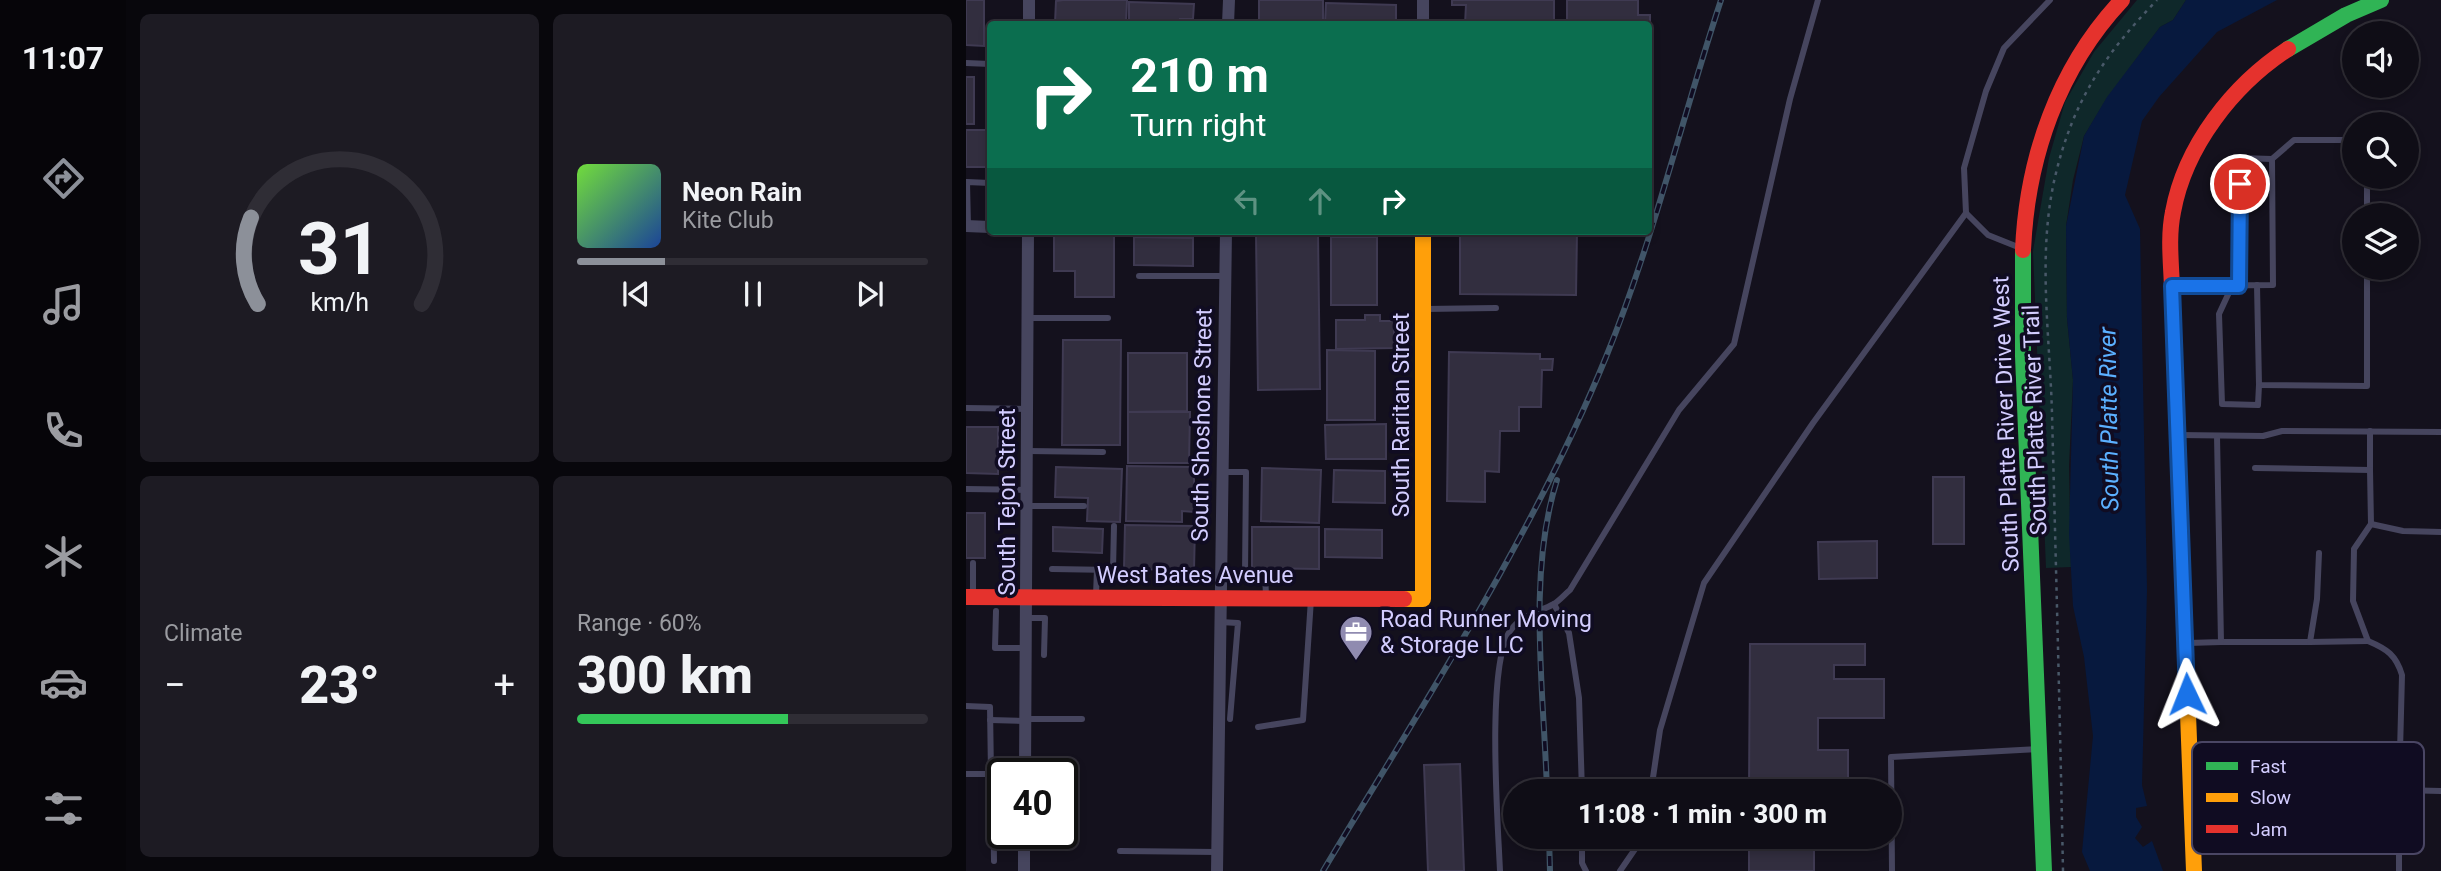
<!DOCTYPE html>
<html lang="en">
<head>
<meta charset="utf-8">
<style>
  body { margin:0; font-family:Roboto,sans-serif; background:#1d1b23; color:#f1f3f6; height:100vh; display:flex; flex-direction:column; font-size:26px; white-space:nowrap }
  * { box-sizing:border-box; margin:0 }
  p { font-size:23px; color:#9b9ca1 }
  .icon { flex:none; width:38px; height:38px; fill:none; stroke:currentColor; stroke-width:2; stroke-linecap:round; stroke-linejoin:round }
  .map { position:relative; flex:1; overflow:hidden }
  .panel { display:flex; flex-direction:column; gap:14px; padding:14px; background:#08070c; width:840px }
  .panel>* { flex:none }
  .guide { position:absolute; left:21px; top:21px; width:665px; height:214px; border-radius:7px; box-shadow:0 4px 10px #0003,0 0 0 2px #2f2d35; background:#0b6e4f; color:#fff; overflow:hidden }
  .controls { position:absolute; left:1376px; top:21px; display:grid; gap:14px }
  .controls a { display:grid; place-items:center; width:77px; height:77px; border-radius:50%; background:#0f0d16; box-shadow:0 4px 10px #0003,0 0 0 2px #2f2d35; font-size:35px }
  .speed { position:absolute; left:21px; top:758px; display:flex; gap:14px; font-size:35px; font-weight:700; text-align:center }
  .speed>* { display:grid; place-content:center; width:91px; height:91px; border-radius:50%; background:#0f0d16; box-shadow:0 4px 10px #0003,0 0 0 2px #2f2d35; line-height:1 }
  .speed .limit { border:4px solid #111; border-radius:10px; background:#fff; color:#111 }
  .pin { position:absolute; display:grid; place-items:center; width:60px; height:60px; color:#fff; margin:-30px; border:4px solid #fff; border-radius:50%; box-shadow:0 2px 7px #0007 }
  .me { position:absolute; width:77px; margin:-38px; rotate:358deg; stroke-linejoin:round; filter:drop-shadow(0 0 5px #0008) }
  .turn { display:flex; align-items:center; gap:24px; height:147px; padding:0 28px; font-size:32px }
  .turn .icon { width:91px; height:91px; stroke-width:2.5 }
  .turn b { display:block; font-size:49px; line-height:60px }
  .lanes { display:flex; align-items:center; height:66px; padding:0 28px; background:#0003; justify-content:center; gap:35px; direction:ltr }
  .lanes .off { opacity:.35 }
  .big { font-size:52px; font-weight:800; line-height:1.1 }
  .panel .card { flex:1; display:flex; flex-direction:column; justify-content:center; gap:10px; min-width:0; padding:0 24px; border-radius:10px; background:#1d1b23 }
  .panel .dial { align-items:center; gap:0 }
  .dial svg { height:182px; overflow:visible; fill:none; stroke:#2f2d35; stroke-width:7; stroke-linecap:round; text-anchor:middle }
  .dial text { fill:#f1f3f6; stroke:none }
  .song { display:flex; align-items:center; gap:21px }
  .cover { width:84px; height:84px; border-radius:10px; background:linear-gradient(135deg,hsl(100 70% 55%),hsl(220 70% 35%)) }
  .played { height:7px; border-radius:4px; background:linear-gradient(90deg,#8c9099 25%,#2f2d35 25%) }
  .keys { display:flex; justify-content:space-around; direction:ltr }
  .heat { display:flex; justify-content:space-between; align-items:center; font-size:38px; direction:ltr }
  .charge { height:10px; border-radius:5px; background:linear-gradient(90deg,#34c759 60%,#2f2d35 0) }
  .panel .tiles { flex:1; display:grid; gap:14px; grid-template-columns:repeat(2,1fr) }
  .trip { position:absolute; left:537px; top:779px; width:399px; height:70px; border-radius:35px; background:#0f0d16; box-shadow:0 4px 10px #0003,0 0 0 2px #2f2d35; font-weight:800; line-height:70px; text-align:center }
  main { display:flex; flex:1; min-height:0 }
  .tab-bar { display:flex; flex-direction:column; width:126px; justify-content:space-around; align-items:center; background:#060509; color:#9b9ca1 }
  .tab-bar .icon { width:49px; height:49px }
  .tab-bar .current { color:#8c9099 }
  .tab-bar b { font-size:32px; color:#f1f3f6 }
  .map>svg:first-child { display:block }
</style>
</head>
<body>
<main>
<nav class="tab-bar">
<b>11:07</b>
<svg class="icon current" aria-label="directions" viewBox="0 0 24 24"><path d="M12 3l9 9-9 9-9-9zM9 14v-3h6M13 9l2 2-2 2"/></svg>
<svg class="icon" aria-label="music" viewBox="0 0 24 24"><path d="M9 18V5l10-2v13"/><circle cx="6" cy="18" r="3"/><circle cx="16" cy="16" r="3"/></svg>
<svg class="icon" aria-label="phone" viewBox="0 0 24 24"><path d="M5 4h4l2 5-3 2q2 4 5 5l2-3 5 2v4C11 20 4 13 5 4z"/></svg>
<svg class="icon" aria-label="climate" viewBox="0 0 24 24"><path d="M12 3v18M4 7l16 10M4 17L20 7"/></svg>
<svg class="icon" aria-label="car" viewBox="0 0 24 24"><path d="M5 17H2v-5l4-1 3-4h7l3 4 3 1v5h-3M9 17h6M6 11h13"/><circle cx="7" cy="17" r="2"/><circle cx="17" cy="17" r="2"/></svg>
<svg class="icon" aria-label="filters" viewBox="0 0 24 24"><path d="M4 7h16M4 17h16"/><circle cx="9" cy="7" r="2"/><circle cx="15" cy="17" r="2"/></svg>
</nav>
<section class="panel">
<div class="tiles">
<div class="card dial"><svg viewBox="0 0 100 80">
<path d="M14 69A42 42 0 1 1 86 69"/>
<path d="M14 69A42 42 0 0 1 11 31" stroke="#8c9099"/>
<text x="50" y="56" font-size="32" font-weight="700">31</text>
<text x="50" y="72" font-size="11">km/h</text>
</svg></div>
<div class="card">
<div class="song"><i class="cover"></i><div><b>Neon Rain</b><p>Kite Club</p></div></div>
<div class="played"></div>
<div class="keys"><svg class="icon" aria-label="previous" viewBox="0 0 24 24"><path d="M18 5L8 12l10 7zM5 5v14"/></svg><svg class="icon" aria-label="pause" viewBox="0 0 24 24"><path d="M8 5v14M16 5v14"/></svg><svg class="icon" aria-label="next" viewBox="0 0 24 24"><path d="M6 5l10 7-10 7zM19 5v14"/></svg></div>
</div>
<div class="card"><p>Climate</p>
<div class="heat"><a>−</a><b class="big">23°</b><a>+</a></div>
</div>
<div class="card"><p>Range · 60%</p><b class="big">300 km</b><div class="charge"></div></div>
</div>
</section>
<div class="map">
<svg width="1475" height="871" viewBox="0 0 1475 871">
  <rect width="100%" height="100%" fill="#14111d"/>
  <path fill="#0f282a" d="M1171 0H1220L1207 20 1194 27 1141 98 1118 136 1107 180 1100 226 1101 318 1107 380 1103 466 1105 567 1080 568 1067 251 1083 158 1099 102 1128 52Z"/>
  <path fill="#07193e" d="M1220 0H1311L1251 32 1193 97 1176 121 1159 195 1174 229 1181 590 1176 785 1181 806 1170 808V817L1176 827 1169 838 1177 847 1186 841 1197 871H1124L1116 852 1127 736 1118 657 1107 606 1103 534 1107 380 1101 318 1100 226 1118 136 1141 97 1194 27 1207 20Z"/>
  <g fill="#322e3f" stroke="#3f3a52" stroke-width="2">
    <path d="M0 0H18V46L0 45Z"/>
    <path d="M97 0H161L160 24 89 23 90 1Z"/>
    <rect x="293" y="0" width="64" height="24"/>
    <path d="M486 0H588V24H499L500 5H486Z"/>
    <path d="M601 0H672V15H684V35L682 24H601Z"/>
    <path d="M163 2 228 4 227 19H214V24H163Z"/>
    <path d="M360 3 430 5V24H359Z"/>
    <rect x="0" y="77" width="8" height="47"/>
    <rect x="0" y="130" width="24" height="37"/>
    <path d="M88 231H148V297H109V271H88Z"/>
    <path d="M494 231H611L610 295 494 294Z"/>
    <path d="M352 232 354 389 292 390 290 233Z"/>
    <path d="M168 237 227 238V266L168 265Z"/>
    <rect x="365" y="237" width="46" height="68"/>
    <path d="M399 315H414V321H428V348L370 349V320H399Z"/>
    <path d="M97 340H155L154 445H96Z"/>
    <path d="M361 350 409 351V420H361Z"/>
    <path d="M483 352 574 354V359H587L586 370H576L575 407H553V431H534L533 472 519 471V502L481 501Z"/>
    <path d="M162 353H221V411L162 412Z"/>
    <path d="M162 412H224L223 463H162Z"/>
    <path d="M420 424V459H360L359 425Z"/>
    <path d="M0 427H32V474L0 473Z"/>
    <path d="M161 466 228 467V512L216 511V522L160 521Z"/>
    <path d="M90 467 156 469 154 522 121 521 122 498 89 497Z"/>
    <path d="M296 468 355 470 353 523 295 521Z"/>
    <path d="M368 470 419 471V503L367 502Z"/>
    <rect x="967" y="477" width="31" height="67"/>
    <rect x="0" y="513" width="19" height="45"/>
    <path d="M159 525 229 526 228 570 158 569Z"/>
    <path d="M87 527 137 529 136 553 87 551Z"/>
    <path d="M286 527H353V569L286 568Z"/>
    <path d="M359 529 416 530V558L359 557Z"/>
    <path d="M911 541V578L853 579 852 542Z"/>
    <path d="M784 644H899V665H868V679H918V718H852V750H882V785L849 784V791H783Z"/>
    <path d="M494 764 498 871H462L458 765Z"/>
    <path d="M783 836H866V842H848V871H783Z"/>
  </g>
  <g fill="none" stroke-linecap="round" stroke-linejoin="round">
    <path stroke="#495969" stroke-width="2.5" stroke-dasharray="3.5 5" stroke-linecap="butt" d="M1097 871C1094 719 1090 567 1086 414 1084 335 1071 255 1089 177 1107 101 1138 55 1191 0"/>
    <g stroke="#46455e" stroke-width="6">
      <path d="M0 63 24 64"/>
      <path d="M1401 177V215"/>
      <path d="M2 226 1 182 24 183"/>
      <path d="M1057 249 1022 235 1000 213 998 168 1020 91 1038 48 1084 0"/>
      <path d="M173 276H259"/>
      <path d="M1291 285 1293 385 1401 386V268"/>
      <path d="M1208 286 1307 285 1306 159 1328 140H1388"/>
      <path d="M1266 286 1253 314 1256 404 1292 405 1293 385"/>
      <path d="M1273 286 1274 158 1306 159"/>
      <path d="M459 309 530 308"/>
      <path d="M62 318H142"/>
      <path d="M0 408 61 409"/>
      <path d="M1212 435 1297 436 1316 431 1475 432"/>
      <path d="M62 451 137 452"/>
      <path d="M1289 468 1404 470V431"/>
      <path d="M256 472H280L279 575H299L300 595"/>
      <path d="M0 489 61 490"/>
      <path d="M62 506H118"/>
      <path d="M1405 524 1437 531 1475 532"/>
      <path d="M7 563V596"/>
      <path d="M86 569 147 570 148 526"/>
      <path d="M130 595 131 569"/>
      <path d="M588 604 603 633 613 698 616 791"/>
      <path d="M30 611 29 648H60"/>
      <path d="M62 618H79L78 655"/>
      <path d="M254 622 272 623 264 719"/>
      <path d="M1402 641C1421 649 1430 655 1436 675L1433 790"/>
      <path d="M1255 642H1344L1351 599 1353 553"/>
      <path d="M1344 642 1402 641 1387 601 1388 549 1405 524 1404 470"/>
      <path d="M1222 643 1255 642 1251 436"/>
      <path d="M0 706 24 707 25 774H0"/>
      <path d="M60 719H116"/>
      <path d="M24 720 60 721"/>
      <path d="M292 727 337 720 345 599"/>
      <path d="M25 761 60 762"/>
      <path d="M27 786 28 861"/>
      <path d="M685 791 694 730 738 583 847 423 1000 213"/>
      <path d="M96 792V823"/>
      <path d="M28 833H57"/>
      <path d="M616 836V863L620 871"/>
      <path d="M154 851 251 852"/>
      <path d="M534 871C532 824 520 666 544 631 556 614 571 613 588 604 594 600 599 594 604 590L713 410 768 344 824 99 852 0"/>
      <path d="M654 871 678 836"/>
      <path d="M926 871 925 757 1072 749"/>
      <path d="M1433 871V790L1475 791"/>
    </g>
    <g stroke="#46455e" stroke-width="12">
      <path d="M457 0V24"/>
      <path d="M63 24V0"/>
      <path d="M262 24 263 0"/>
      <path d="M0 226 24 227"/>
      <path d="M59 774 62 231"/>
      <path d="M58 871V833"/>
      <path d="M251 871 260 231"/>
    </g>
    <g stroke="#30b455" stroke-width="16">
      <path d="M1322 49 1380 15 1415 0"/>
      <path d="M1057 250V356L1078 871"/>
    </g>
    <g stroke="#ff9f0a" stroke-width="16">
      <path d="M1210 399 1228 871"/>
      <path d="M438 599H457V231"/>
    </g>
    <g stroke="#e5322d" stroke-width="16">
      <path d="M1057 250C1061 158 1092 68 1156 0"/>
      <path d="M1210 399C1209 362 1207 324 1206 287 1205 262 1202 236 1207 212 1219 146 1267 85 1322 49"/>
      <path d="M0 597 438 599"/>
    </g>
    <defs>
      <g id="rail">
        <path d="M581 791C578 693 561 574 591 480"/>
        <path d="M583 836 584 871"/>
        <path d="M357 871C457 704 566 538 640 357 687 242 716 118 755 0"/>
      </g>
    </defs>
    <use href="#rail" stroke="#405568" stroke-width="6"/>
    <use href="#rail" stroke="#100c22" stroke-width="3.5" stroke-dasharray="10" stroke-linecap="butt"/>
  </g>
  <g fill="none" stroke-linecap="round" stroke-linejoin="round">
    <defs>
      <path id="route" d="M1221 694 1206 286H1273L1274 184"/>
    </defs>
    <use href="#route" stroke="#114b97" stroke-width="18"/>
    <use href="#route" stroke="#1a73e8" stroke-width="12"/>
  </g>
  <defs>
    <symbol id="office-pin" viewBox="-11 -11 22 30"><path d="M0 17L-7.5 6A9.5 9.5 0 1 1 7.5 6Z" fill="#908bb0" stroke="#100c22"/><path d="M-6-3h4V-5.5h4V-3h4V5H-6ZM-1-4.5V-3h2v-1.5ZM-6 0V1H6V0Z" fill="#fff"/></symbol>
  </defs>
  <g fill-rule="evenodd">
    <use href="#office-pin" x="371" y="613" width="38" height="52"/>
  </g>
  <g text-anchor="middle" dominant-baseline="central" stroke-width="7" stroke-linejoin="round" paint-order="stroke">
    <g font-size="23" fill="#d3cdff" stroke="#100c22">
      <text transform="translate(435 415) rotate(-90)">South Raritan Street</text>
      <text transform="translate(1069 420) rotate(-92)">South Platte River Trail</text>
      <text transform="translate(1040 424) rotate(-92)">South Platte River Drive West</text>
      <text transform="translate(236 425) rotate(-89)">South Shoshone Street</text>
      <text transform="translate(41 502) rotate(-90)">South Tejon Street</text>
      <text x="229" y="575">West Bates Avenue</text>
    </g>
    <g font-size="23" fill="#d3cdff" stroke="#100c22" text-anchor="start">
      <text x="414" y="619">Road Runner Moving<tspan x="414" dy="26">&amp; Storage LLC</tspan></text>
    </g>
    <g font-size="24" font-style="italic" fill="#5bb0ff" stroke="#100c22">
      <text transform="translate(1143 419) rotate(-91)">South Platte River</text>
    </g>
  </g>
  <rect x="1226" y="742" width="232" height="112" rx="10" fill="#100c22" stroke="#4a4664" stroke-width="2"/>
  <rect x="1240" y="762" width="32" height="8" fill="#30b455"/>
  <rect x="1240" y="793" width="32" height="9" fill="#ff9f0a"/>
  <rect x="1240" y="825" width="32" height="8" fill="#e5322d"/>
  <g font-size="19" fill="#d3cdff">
    <text x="1284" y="773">Fast</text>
    <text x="1284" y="804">Slow</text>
    <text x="1284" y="836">Jam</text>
  </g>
</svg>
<div class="controls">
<a><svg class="icon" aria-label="sound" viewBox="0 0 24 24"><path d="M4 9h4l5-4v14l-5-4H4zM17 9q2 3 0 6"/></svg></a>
<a><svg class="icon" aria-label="search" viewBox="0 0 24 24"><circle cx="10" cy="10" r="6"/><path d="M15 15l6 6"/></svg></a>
<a><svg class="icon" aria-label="layers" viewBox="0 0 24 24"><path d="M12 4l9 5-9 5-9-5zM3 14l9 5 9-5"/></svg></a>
</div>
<div class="speed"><div class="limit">40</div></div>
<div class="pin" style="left:1274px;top:184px;background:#d93025"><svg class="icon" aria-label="arrive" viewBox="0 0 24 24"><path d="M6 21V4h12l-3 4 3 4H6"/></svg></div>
<svg class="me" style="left:1221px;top:694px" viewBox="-20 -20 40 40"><path d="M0-17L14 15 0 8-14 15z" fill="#1a73e8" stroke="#fff" stroke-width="4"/></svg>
<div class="trip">11:08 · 1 min · 300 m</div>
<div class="guide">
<div class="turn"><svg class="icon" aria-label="right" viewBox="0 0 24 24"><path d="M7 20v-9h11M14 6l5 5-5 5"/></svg><div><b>210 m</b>Turn right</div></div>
<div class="lanes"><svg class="icon off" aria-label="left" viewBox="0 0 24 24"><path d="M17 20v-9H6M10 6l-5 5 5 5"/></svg><svg class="icon off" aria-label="ahead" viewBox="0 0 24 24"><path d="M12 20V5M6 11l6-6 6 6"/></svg><svg class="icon" aria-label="right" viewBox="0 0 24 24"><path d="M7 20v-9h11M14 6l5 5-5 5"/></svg></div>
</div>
</div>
</main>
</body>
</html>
